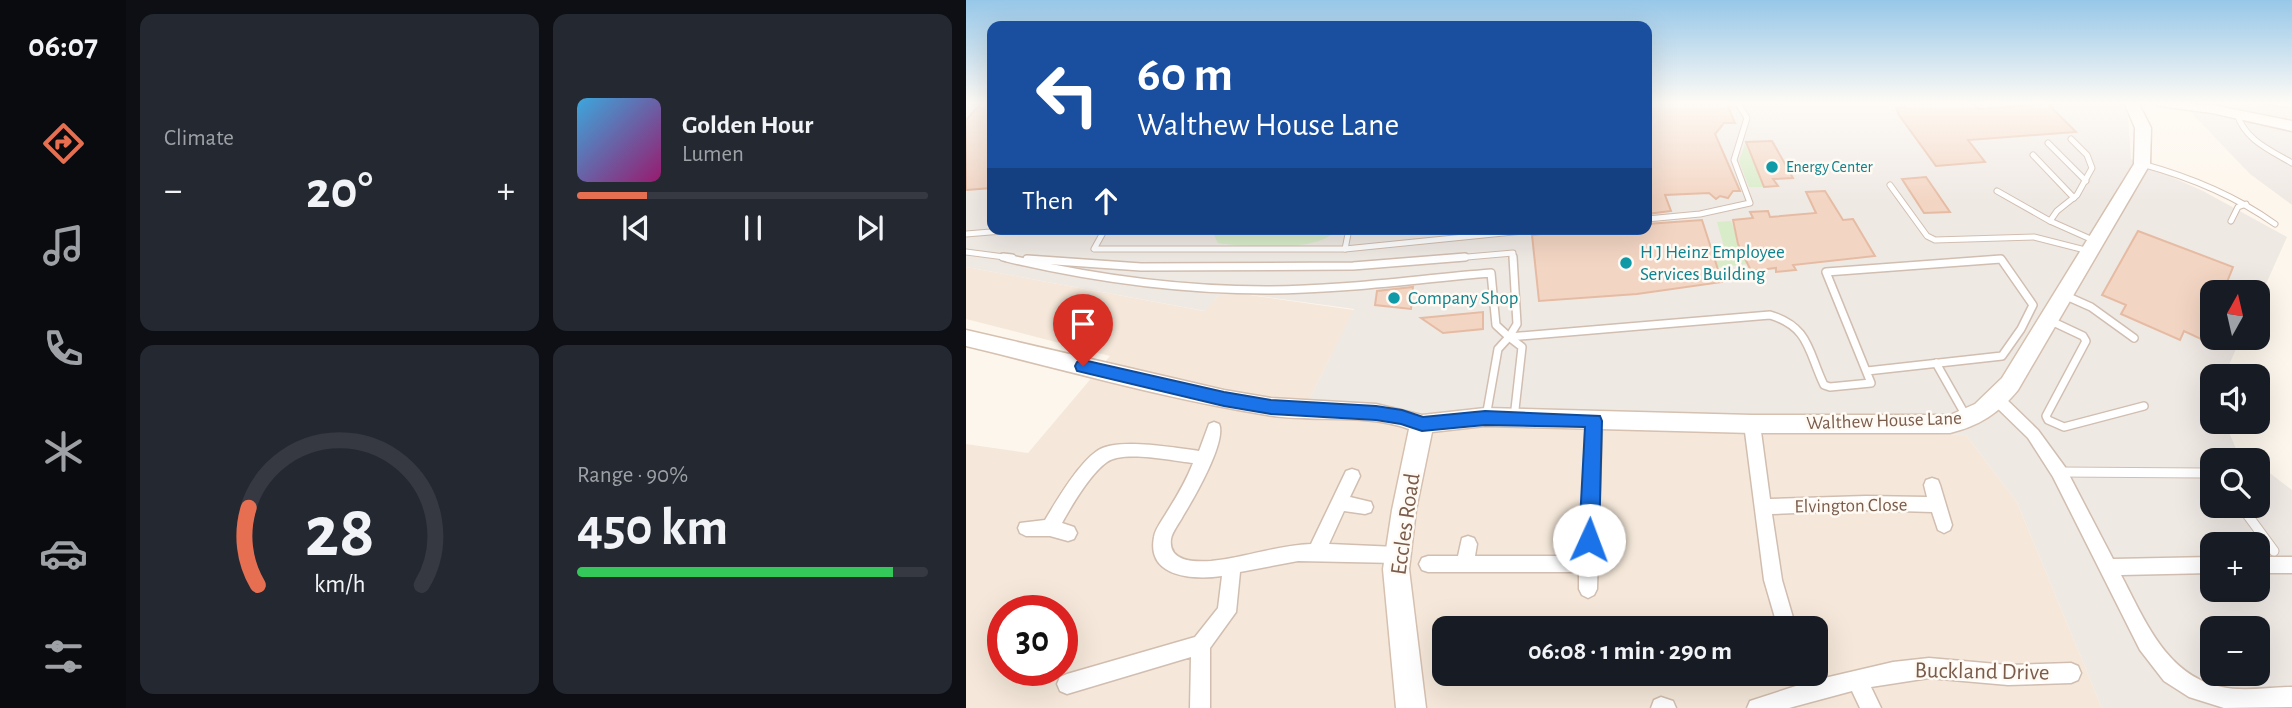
<!DOCTYPE html>
<html lang="en">
<head>
<meta charset="utf-8">
<style>
  body { margin:0; font-family:"Alegreya Sans",sans-serif; background:#242831; color:#f1f3f6; height:100vh; display:flex; flex-direction:column; font-size:26px; white-space:nowrap }
  * { box-sizing:border-box; margin:0 }
  p { font-size:23px; color:#9ea1a6 }
  .icon { flex:none; width:38px; height:38px; fill:none; stroke:currentColor; stroke-width:2; stroke-linecap:round; stroke-linejoin:round }
  .map { position:relative; flex:1; overflow:hidden }
  .panel { display:flex; flex-direction:column; gap:14px; padding:14px; background:#0d0f14; width:840px }
  .panel>* { flex:none }
  .guide { position:absolute; left:21px; top:21px; width:665px; height:214px; border-radius:14px; box-shadow:0 7px 28px #0002; background:#1a4fa0; color:#fff; overflow:hidden }
  .needle { width:46px; rotate:8deg }
  .fabs { position:absolute; left:1234px; top:280px; display:grid; gap:14px }
  .fabs a { display:grid; place-items:center; width:70px; height:70px; border-radius:14px; background:#171b24; box-shadow:0 7px 28px #0002; font-size:35px }
  .speed { position:absolute; left:21px; top:595px; display:flex; gap:14px; font-size:35px; font-weight:700; text-align:center }
  .speed>* { display:grid; place-content:center; width:91px; height:91px; border-radius:50%; background:#171b24; box-shadow:0 7px 28px #0002; line-height:1 }
  .speed .limit { border:10px solid #d22; background:#fff; color:#111 }
  .pin { position:absolute; display:grid; place-items:center; width:60px; height:60px; color:#fff; margin:-72px -30px; border-radius:50% 50% 50% 0; rotate:-45deg; box-shadow:0 0 7px #0007 }
  .pin .icon { rotate:45deg }
  .me { position:absolute; width:77px; margin:-38px; rotate:2deg; stroke-linejoin:round; filter:drop-shadow(0 0 5px #0008) }
  .turn { display:flex; align-items:center; gap:24px; height:147px; padding:0 35px; font-size:32px }
  .turn .icon { width:91px; height:91px; stroke-width:2.5 }
  .turn b { display:block; font-size:49px; line-height:60px }
  .then { display:flex; align-items:center; height:66px; padding:0 35px; background:#0003; gap:14px; font-size:26px }
  .big { font-size:52px; font-weight:600; line-height:1.1 }
  .panel .widget { flex:1; display:flex; flex-direction:column; justify-content:center; gap:10px; min-width:0; padding:0 24px; border-radius:14px; background:#242831 }
  .panel .dial { align-items:center; gap:0 }
  .dial svg { height:182px; overflow:visible; fill:none; stroke:#363941; stroke-width:7; stroke-linecap:round; text-anchor:middle }
  .dial text { fill:#f1f3f6; stroke:none }
  .song { display:flex; align-items:center; gap:21px }
  .cover { width:84px; height:84px; border-radius:10px; background:linear-gradient(135deg,hsl(200 70% 55%),hsl(320 70% 35%)) }
  .played { height:7px; border-radius:4px; background:linear-gradient(90deg,#e76f51 20%,#363941 20%) }
  .keys { display:flex; justify-content:space-around; direction:ltr }
  .heat { display:flex; justify-content:space-between; align-items:center; font-size:38px; direction:ltr }
  .charge { height:10px; border-radius:5px; background:linear-gradient(90deg,#34c759 90%,#363941 0) }
  .panel .tiles { flex:1; display:grid; gap:14px; grid-template-columns:repeat(2,1fr) }
  .trip { position:absolute; left:466px; top:616px; width:396px; height:70px; border-radius:14px; background:#171b24; box-shadow:0 7px 28px #0002; font-weight:600; line-height:70px; text-align:center }
  main { display:flex; flex:1; min-height:0 }
  .menu { display:flex; flex-direction:column; width:126px; justify-content:space-around; align-items:center; background:#090b0e; color:#9ea1a6 }
  .menu .icon { width:49px; height:49px }
  .menu .selected { color:#e76f51 }
  .menu b { font-size:32px; color:#f1f3f6 }
  .map>svg:first-child { display:block }
</style>
</head>
<body>
<main>
<nav class="menu">
<b>06:07</b>
<svg class="icon selected" aria-label="directions" viewBox="0 0 24 24"><path d="M12 3l9 9-9 9-9-9zM9 14v-3h6M13 9l2 2-2 2"/></svg>
<svg class="icon" aria-label="music" viewBox="0 0 24 24"><path d="M9 18V5l10-2v13"/><circle cx="6" cy="18" r="3"/><circle cx="16" cy="16" r="3"/></svg>
<svg class="icon" aria-label="phone" viewBox="0 0 24 24"><path d="M5 4h4l2 5-3 2q2 4 5 5l2-3 5 2v4C11 20 4 13 5 4z"/></svg>
<svg class="icon" aria-label="climate" viewBox="0 0 24 24"><path d="M12 3v18M4 7l16 10M4 17L20 7"/></svg>
<svg class="icon" aria-label="car" viewBox="0 0 24 24"><path d="M5 17H2v-5l4-1 3-4h7l3 4 3 1v5h-3M9 17h6M6 11h13"/><circle cx="7" cy="17" r="2"/><circle cx="17" cy="17" r="2"/></svg>
<svg class="icon" aria-label="filters" viewBox="0 0 24 24"><path d="M4 7h16M4 17h16"/><circle cx="9" cy="7" r="2"/><circle cx="15" cy="17" r="2"/></svg>
</nav>
<section class="panel">
<div class="tiles">
<div class="widget"><p>Climate</p>
<div class="heat"><a>−</a><b class="big">20°</b><a>+</a></div>
</div>
<div class="widget">
<div class="song"><i class="cover"></i><div><b>Golden Hour</b><p>Lumen</p></div></div>
<div class="played"></div>
<div class="keys"><svg class="icon" aria-label="previous" viewBox="0 0 24 24"><path d="M18 5L8 12l10 7zM5 5v14"/></svg><svg class="icon" aria-label="pause" viewBox="0 0 24 24"><path d="M8 5v14M16 5v14"/></svg><svg class="icon" aria-label="next" viewBox="0 0 24 24"><path d="M6 5l10 7-10 7zM19 5v14"/></svg></div>
</div>
<div class="widget dial"><svg viewBox="0 0 100 80">
<path d="M14 69A42 42 0 1 1 86 69"/>
<path d="M14 69A42 42 0 0 1 10 35" stroke="#e76f51"/>
<text x="50" y="56" font-size="32" font-weight="700">28</text>
<text x="50" y="72" font-size="11">km/h</text>
</svg></div>
<div class="widget"><p>Range · 90%</p><b class="big">450 km</b><div class="charge"></div></div>
</div>
</section>
<div class="map">
<svg width="1326" height="708" viewBox="0 0 1326 708">
  <rect width="100%" height="100%" fill="#fdf6ec"/>
  <path fill="#f5e8da" fill-rule="evenodd" d="M0 267 238 311 256 291 388 310 336 414 1000 435 1051 502 1136 708H0V444L62 453 144 356 0 319ZM37 611H96V670H37ZM478 628H849V674H478Z"/>
  <g fill="#efe9e4" fill-rule="evenodd">
    <path d="M0 102H26V229H681V102H1178L1162 118 1165 159 1237 191 1321 237 1292 302V292H1246V338H1275L1258 376H1246V422H1259L1270 449 1286 460H1246V506H1292V464L1326 490V708H1136L1051 502 1000 435 336 414 388 309 256 291 239 311 0 267ZM1246 544H1292V590H1246ZM1246 628H1292V674H1246Z"/>
    <path d="M1215 102H1326V205L1284 174Z"/>
  </g>
  <g fill="#d8ecc9">
    <path d="M779 144 798 187H783L773 161Z"/>
    <path d="M765 221 782 264 752 267 749 259 753 257 749 248 758 247 751 222Z"/>
    <path d="M245 229H370C357 253 278 247 252 243Z"/>
  </g>
  <g fill="#f3d5c3" stroke="#e6bba3" stroke-width="2">
    <path d="M16 102H26V188L0 190V120Z"/>
    <path d="M681 102H760L769 123H758L749 134 774 191H767L762 198 754 196 750 199 743 193 699 195 705 211 681 214Z"/>
    <path d="M935 102H970L972 104 1006 102 1012 109 1082 104 1110 132 1002 140 1019 162 970 166 933 115 930 108 939 107Z"/>
    <path d="M806 141 827 178 807 179 812 186 798 187 780 142Z"/>
    <path d="M960 177 984 212 958 213 936 179Z"/>
    <path d="M859 191 877 220 887 219 909 256 827 265 830 270 810 272V268L785 271 772 244 767 220 787 218 784 212 802 211 804 217 850 213 840 192Z"/>
    <path d="M736 220 756 282 671 294 573 301 566 235 620 229H681V224Z"/>
    <path d="M1172 231 1267 267 1257 292H1246V319L1237 340 1218 331 1214 340 1155 314 1160 305 1136 295Z"/>
    <path d="M447 287 445 309 409 305 411 291Z"/>
    <path d="M517 312V329L477 333 455 318Z"/>
  </g>
  <g fill="none" stroke-linecap="round" stroke-linejoin="round">
    <defs>
      <g id="lane-far2">
        <path d="M1305 102 1326 105"/>
        <path d="M1271 114C1279 140 1304 150 1326 163"/>
        <path d="M1105 139 1121 155 1126 168 1111 195 1091 211 1084 221 1129 241"/>
        <path d="M1082 143 1120 181"/>
        <path d="M1067 155 1108 198"/>
        <path d="M1176 164C1224 177 1268 195 1309 224"/>
        <path d="M924 185 961 236 969 240 1068 237 1123 251"/>
        <path d="M1031 191 1084 221"/>
        <path d="M681 219 734 214 784 203 768 160 781 118 771 102"/>
        <path d="M1265 221 1272 207 1280 204"/>
        <path d="M139 229 128 249H379L577 229"/>
        <path d="M0 234 62 229"/>
        <path d="M379 249 383 229"/>
        <path d="M0 252 46 258"/>
        <path d="M41 258 44 259"/>
        <path d="M478 259 547 253V259"/>
      </g>
      <g id="lane-far1">
        <path d="M37 257 46 258"/>
        <path d="M41 258C126 278 213 290 301 290 376 290 450 279 525 273L530 325 543 337 804 315C844 327 842 352 858 385L864 387 905 383 860 272 1035 259 1067 305 1055 329 1036 356 901 371"/>
        <path d="M61 259 175 267 387 266 499 257"/>
        <path d="M1098 295 1125 307 1168 338"/>
        <path d="M1083 320 1117 336 1120 341 1080 416 1082 420 1098 427 1178 406"/>
        <path d="M543 337 551 324 547 257"/>
        <path d="M970 363 1000 416"/>
        <path d="M520 417 532 349 543 337 556 347 548 418"/>
      </g>
      <g id="lane">
        <path d="M1094 472 1237 473 1246 480"/>
        <path d="M1275 506 1308 551"/>
      </g>
      <g id="street">
        <path d="M1031 393 1036 395 1072 430 1099 467 1147 559 1246 557V573L1155 575C1179 620 1200 676 1256 687 1277 692 1304 687 1326 687V707L1258 708 1223 697 1198 681 1174 650 1087 477 1062 438 1026 403 1024 399 1026 395Z"/>
        <path d="M628 414 633 416 636 420 631 589 628 595 622 598 616 595 613 589V572H462L456 570 453 564 456 558 462 556H492L496 538 502 536 508 538 511 544 509 556H614L620 420 623 416Z"/>
        <path d="M786 418 791 420 794 424 804 499 900 496 961 497 958 485 960 480 966 478 972 480 974 485 986 525 984 530 978 533 972 530 966 512 900 510 806 514 816 580 830 628H812L798 580 778 424 781 420Z"/>
        <path d="M248 422 253 424C261 441 228 498 217 516 214 522 206 532 205 539 202 562 229 562 245 561 279 558 311 545 345 544L380 471 386 469 392 471 394 476 384 497 405 502 407 507 405 512 399 514 378 511 363 544 431 547 437 549 440 555 437 561 431 563 332 561 274 572 270 612 244 648V708H224L225 657 101 694 94 691 91 684 94 677 101 674 229 637 252 608 256 576C229 580 180 578 188 537 189 529 197 519 201 512 211 496 220 481 227 463 208 461 157 450 141 462 124 474 106 505 96 523L108 527 111 533 108 539 102 541 84 536H60L54 533 52 528 54 523 79 520C91 500 112 464 131 451 150 437 210 448 233 451L243 424Z"/>
        <rect x="1292" y="557" width="34" height="16"/>
        <path d="M963 658 1042 665 1105 663 1112 666 1115 673 1112 680 1105 683 1042 685 963 678 905 687 915 708H894L886 691 823 708H781L784 701 833 685 828 674H848L850 680 927 662Z"/>
        <path d="M695 697 707 701 710 708H685L688 700Z"/>
      </g>
      <g id="secondary">
        <path d="M1158 102H1172L1185 128 1184 164 1052 390C1033 413 1013 426 984 433H786L519 426 466 432 450 510 443 569 460 708H430L417 569 426 510 443 429C399 413 347 423 301 415 200 399 100 370 0 346V330L258 390 305 398 410 404 456 415 519 408 786 415H984L1009 404 1036 378 1168 164 1169 128Z"/>
        <path d="M1186 102 1246 105 1326 121V131L1246 113 1193 106Z"/>
      </g>
    </defs>
    <use href="#lane-far2" stroke="#d1beb0" stroke-width="7"/>
    <use href="#lane-far1" stroke="#d1beb0" stroke-width="10"/>
    <use href="#lane" stroke="#d1beb0" stroke-width="11"/>
    <use href="#street" stroke="#d1beb0" stroke-width="3"/>
    <use href="#secondary" stroke="#d6c0b0" stroke-width="3"/>
    <use href="#lane-far2" stroke="#fff" stroke-width="5"/>
    <use href="#lane-far1" stroke="#fff" stroke-width="7"/>
    <use href="#lane" stroke="#fff" stroke-width="9"/>
    <use href="#street" fill="#fff" fill-rule="evenodd"/>
    <use href="#secondary" fill="#fff" fill-rule="evenodd"/>
  </g>
  <linearGradient id="sky" x2="0" y2="1"><stop stop-color="#97c7e8"/><stop offset="0.51" stop-color="#fefbf6"/><stop offset="1" stop-color="#fefbf6" stop-opacity="0"/></linearGradient>
  <rect width="1326" height="201" fill="url(#sky)"/>
  <path fill="#1a73e8" stroke="#114b97" stroke-width="2" d="M117 360 258 392 305 400 410 406 436 410 457 417 519 411 634 416 636 421 633 540 630 546 623 549 616 546 613 540 619 427 519 425 456 431 435 424 410 420 305 414 258 406 111 371 109 366 111 362Z"/>
  <g fill="#0f9aa8" stroke="#fffaf3" stroke-width="2.5">
    <circle cx="806" cy="167" r="7"/>
    <circle cx="660" cy="263" r="7"/>
    <circle cx="428" cy="298" r="7"/>
  </g>
  <g text-anchor="middle" dominant-baseline="central" stroke-width="5" stroke-linejoin="round" paint-order="stroke">
    <g font-size="16" fill="#0d838f" stroke="#fffaf3" text-anchor="start">
      <text x="820" y="167">Energy Center</text>
    </g>
    <g font-size="19" fill="#0d838f" stroke="#fffaf3" text-anchor="start">
      <text x="674" y="252">H J Heinz Employee<tspan x="674" dy="22">Services Building</tspan></text>
      <text x="442" y="298">Company Shop</text>
    </g>
    <g font-size="19" fill="#7a5c4d" stroke="#fffaf3">
      <text transform="translate(918 421) rotate(-2)">Walthew House Lane</text>
      <text transform="translate(885 506) rotate(-1)">Elvington Close</text>
    </g>
    <g font-size="23" fill="#7a5c4d" stroke="#fffaf3">
      <text transform="translate(440 524) rotate(-82)">Eccles Road</text>
      <text transform="translate(1016 672) rotate(1)">Buckland Drive</text>
    </g>
  </g>
</svg>
<div class="fabs">
<a><svg class="needle" viewBox="-14 -14 28 28"><path d="M0-13l5 13h-10z" fill="#e53935"/><path d="M0 13l5-13h-10z" fill="#9ea1a6"/></svg></a>
<a><svg class="icon" aria-label="sound" viewBox="0 0 24 24"><path d="M4 9h4l5-4v14l-5-4H4zM17 9q2 3 0 6"/></svg></a>
<a><svg class="icon" aria-label="search" viewBox="0 0 24 24"><circle cx="10" cy="10" r="6"/><path d="M15 15l6 6"/></svg></a>
<a>+</a>
<a>−</a>
</div>
<div class="speed"><div class="limit">30</div></div>
<div class="pin" style="left:117px;top:366px;background:#d93025"><svg class="icon" aria-label="arrive" viewBox="0 0 24 24"><path d="M6 21V4h12l-3 4 3 4H6"/></svg></div>
<svg class="me" style="left:623px;top:540px" viewBox="-20 -20 40 40"><circle r="19" fill="#fff"/><path d="M0-13L10 11 0 6-10 11z" fill="#1a73e8"/></svg>
<div class="trip">06:08 · 1 min · 290 m</div>
<div class="guide">
<div class="turn"><svg class="icon" aria-label="left" viewBox="0 0 24 24"><path d="M17 20v-9H6M10 6l-5 5 5 5"/></svg><div><b>60 m</b>Walthew House Lane</div></div>
<div class="then">Then<svg class="icon" aria-label="ahead" viewBox="0 0 24 24"><path d="M12 20V5M6 11l6-6 6 6"/></svg></div>
</div>
</div>
</main>
</body>
</html>
